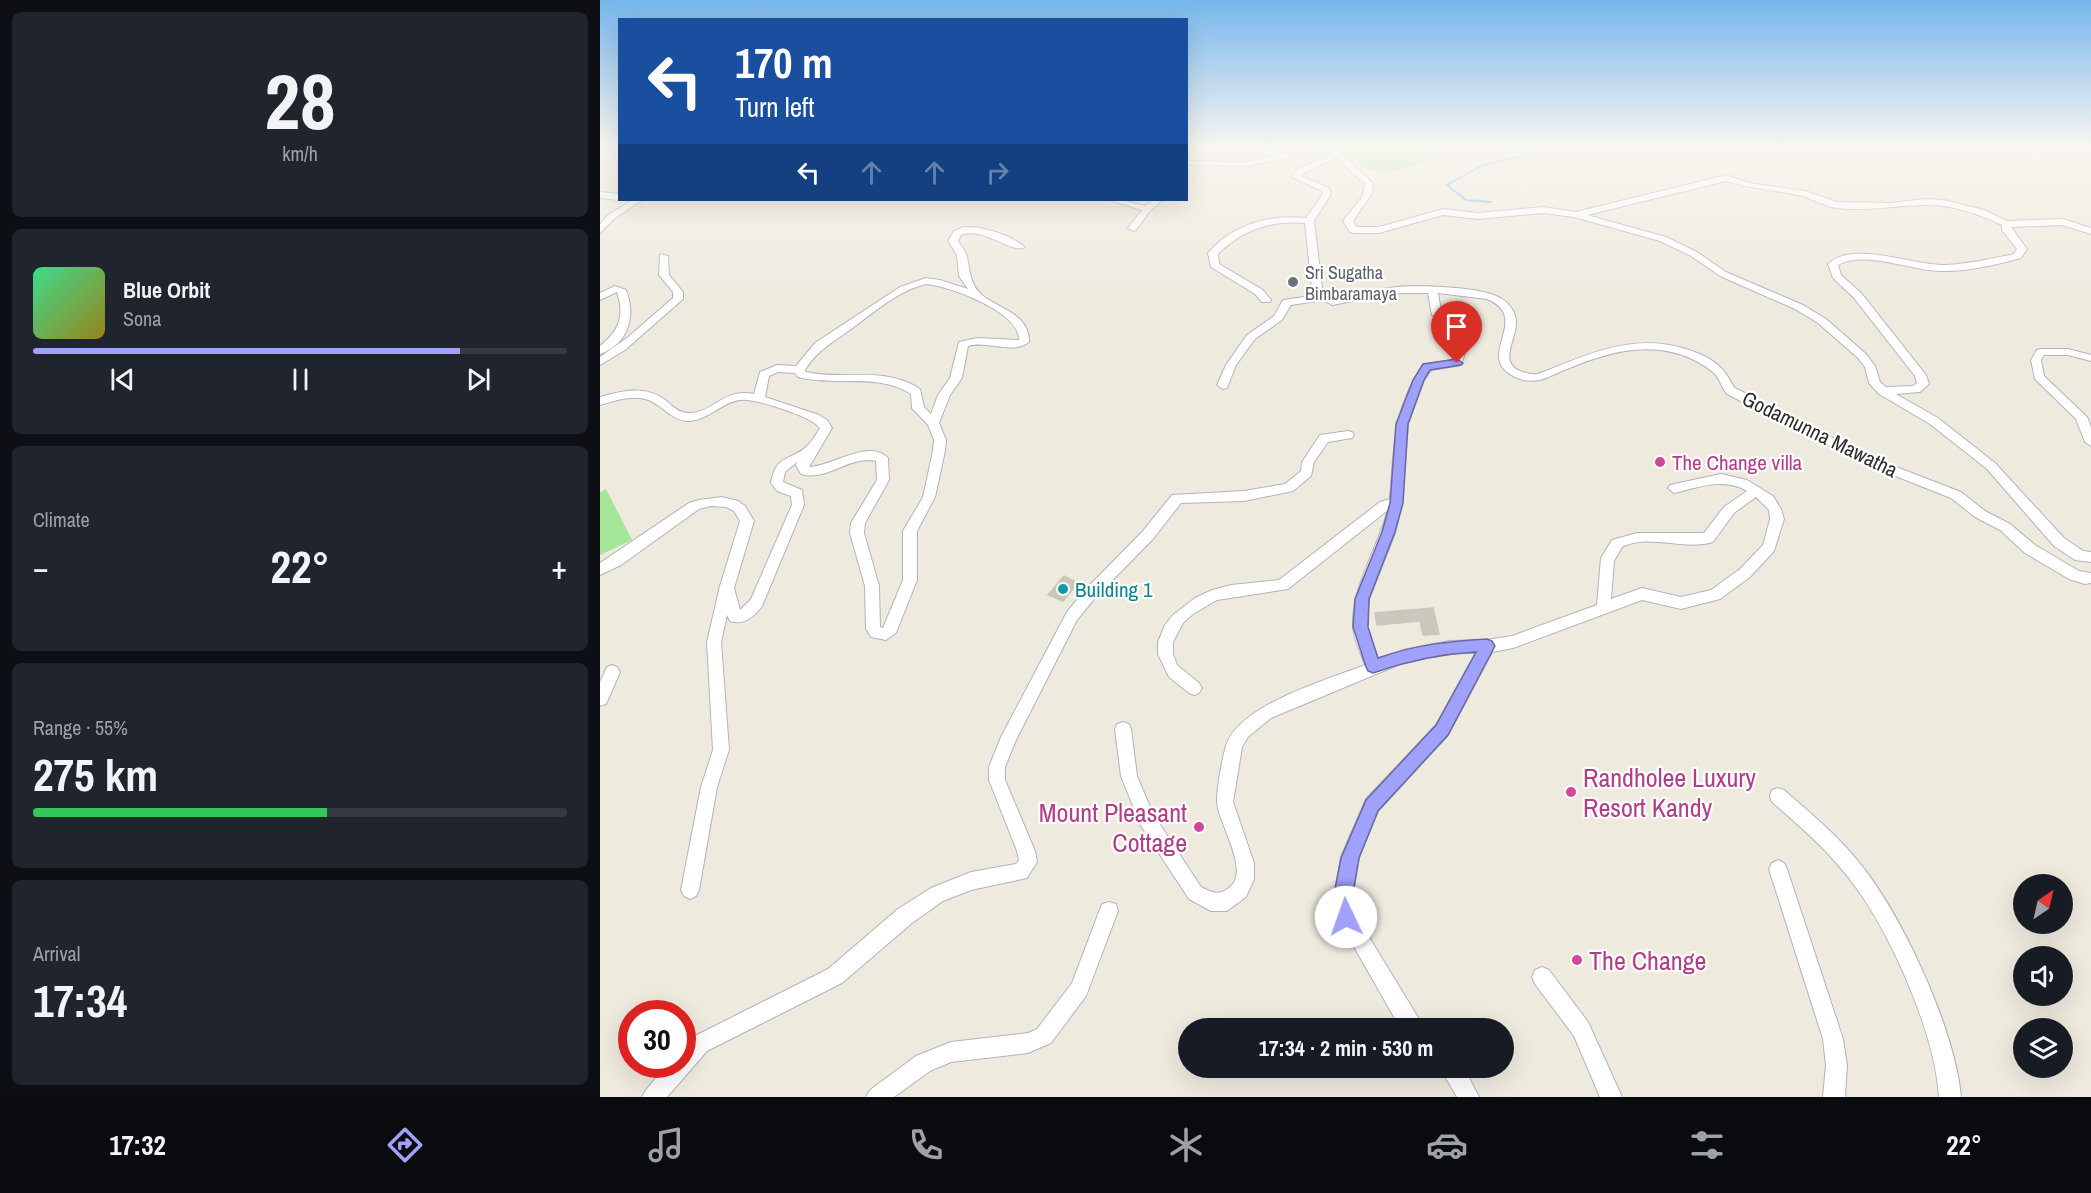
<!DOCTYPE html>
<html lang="en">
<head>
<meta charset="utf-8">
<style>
  body { margin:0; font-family:"Archivo Narrow",sans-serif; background:#20242c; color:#f1f3f6; height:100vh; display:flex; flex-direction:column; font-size:22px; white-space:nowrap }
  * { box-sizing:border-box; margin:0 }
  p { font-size:20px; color:#9ea1a6 }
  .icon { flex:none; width:33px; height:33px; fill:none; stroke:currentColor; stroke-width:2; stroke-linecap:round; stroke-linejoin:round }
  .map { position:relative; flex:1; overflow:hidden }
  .details { display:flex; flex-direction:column; gap:12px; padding:12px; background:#0d0f14; width:600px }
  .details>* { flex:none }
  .hud { position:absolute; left:18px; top:18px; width:570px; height:183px; border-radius:0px; box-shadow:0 6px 24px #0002; background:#1a4fa0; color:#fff; overflow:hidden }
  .needle { width:39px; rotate:34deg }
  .fabs { position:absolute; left:1413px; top:874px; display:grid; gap:12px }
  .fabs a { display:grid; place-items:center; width:60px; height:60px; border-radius:50%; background:#171b24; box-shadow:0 6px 24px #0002; font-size:30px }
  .speed { position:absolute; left:18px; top:1000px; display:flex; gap:12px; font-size:30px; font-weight:700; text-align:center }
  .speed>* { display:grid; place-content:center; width:78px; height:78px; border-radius:50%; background:#171b24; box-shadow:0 6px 24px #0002; line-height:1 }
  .speed .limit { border:9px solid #d22; background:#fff; color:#111 }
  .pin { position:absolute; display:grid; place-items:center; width:51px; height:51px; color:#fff; margin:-62px -26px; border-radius:50% 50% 50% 0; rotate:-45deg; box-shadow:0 0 6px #0007 }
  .pin .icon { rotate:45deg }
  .me { position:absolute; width:66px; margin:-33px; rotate:357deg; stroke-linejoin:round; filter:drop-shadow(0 0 4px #0008) }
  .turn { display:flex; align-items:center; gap:21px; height:126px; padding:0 18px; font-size:27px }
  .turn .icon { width:78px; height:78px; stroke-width:2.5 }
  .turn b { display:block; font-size:42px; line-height:51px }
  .lanes { display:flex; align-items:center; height:57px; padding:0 18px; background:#0003; justify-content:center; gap:30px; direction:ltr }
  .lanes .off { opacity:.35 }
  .big { font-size:45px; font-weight:700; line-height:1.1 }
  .details .widget { flex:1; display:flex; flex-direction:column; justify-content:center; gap:9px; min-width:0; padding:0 21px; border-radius:9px; background:#20242c }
  .details .dial { align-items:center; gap:0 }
  .dial b { font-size:78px; line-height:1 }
  .song { display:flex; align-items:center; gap:18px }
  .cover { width:72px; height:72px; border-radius:9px; background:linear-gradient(135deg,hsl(150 70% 55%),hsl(50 70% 35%)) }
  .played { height:6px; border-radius:3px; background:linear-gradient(90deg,#9fa1fa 80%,#363941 80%) }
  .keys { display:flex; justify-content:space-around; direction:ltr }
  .heat { display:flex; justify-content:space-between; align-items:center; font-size:33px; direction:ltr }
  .charge { height:9px; border-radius:4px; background:linear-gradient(90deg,#34c759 55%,#363941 0) }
  .trip { position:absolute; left:578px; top:1018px; width:336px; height:60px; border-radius:30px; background:#171b24; box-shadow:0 6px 24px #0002; font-weight:700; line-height:60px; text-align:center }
  .tabs { display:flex; height:96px; justify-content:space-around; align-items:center; background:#090b0e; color:#9ea1a6 }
  .tabs .icon { width:42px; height:42px }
  .tabs .current { color:#9fa1fa }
  .tabs b { font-size:27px; color:#f1f3f6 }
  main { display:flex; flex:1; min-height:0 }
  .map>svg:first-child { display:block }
</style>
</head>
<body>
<main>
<section class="details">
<div class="widget dial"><b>28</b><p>km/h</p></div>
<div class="widget">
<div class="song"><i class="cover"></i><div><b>Blue Orbit</b><p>Sona</p></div></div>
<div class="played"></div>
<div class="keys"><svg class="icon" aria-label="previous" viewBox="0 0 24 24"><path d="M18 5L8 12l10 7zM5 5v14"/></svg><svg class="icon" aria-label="pause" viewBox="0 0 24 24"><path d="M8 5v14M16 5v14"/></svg><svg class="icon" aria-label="next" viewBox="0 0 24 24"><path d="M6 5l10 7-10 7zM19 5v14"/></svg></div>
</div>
<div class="widget"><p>Climate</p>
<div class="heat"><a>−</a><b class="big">22°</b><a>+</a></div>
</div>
<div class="widget"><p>Range · 55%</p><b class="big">275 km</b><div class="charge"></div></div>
<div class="widget"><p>Arrival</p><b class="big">17:34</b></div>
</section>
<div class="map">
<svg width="1491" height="1097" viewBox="0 0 1491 1097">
  <rect width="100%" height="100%" fill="#efeade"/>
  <g fill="#a5e799">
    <path d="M739 145 815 146C823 148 823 155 823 162 806 168 780 178 764 166 755 160 747 151 739 145Z"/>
    <path d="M6 489 32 540 0 555V492Z"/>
  </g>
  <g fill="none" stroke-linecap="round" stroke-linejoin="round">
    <path stroke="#6db9f5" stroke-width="2" d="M891 202 866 200 847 185 881 166 921 156 944 145"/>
  </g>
  <g fill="#cac7be" stroke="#cac7b8" stroke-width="1.5">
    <path d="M464 576 478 583 463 601 448 595Z"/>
    <path d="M833 608 839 634 823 635 820 621 777 625 775 613Z"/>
  </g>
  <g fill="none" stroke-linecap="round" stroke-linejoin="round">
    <defs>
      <g id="street">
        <path d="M707 145H718L682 159 647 166 586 165V161L647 162 677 155Z"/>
        <path d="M723 145H731L773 183 772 193 753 221 756 227H779L843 209 878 213 943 207 976 212 1126 175 1149 183 1205 191 1237 202 1290 203 1326 199 1344 200 1384 210 1407 221 1463 219 1491 228V234L1462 225 1411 227 1427 249 1421 258C1396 265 1365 272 1339 271 1311 270 1263 250 1238 265L1241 275 1262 294 1326 375 1329 384 1320 392 1296 394 1338 418 1395 463 1464 538 1483 551 1491 552V562L1475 560 1454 546 1387 469 1330 424 1279 394 1269 383 1265 367 1258 358 1218 323 1195 309 1120 276 1091 256 1060 241 974 217 943 213 878 219 843 215 779 233H753L750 232 743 221 762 197 765 184 737 158 703 173 701 176 729 188 731 194 714 221 722 288 734 299C753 297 770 290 789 288 810 284 885 286 902 299 910 304 916 313 916 322 917 338 898 362 920 371 926 373 931 375 938 374 987 355 1032 332 1086 349 1099 353 1113 359 1122 369 1128 375 1130 382 1135 388L1273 458 1361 492 1385 511 1410 524 1435 545 1479 571 1491 573V583L1485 584 1469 579 1425 553 1400 530 1375 517 1351 498 1265 464 1127 394C1122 388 1120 380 1115 374 1109 368 1100 363 1092 359 1050 340 1008 352 967 369 951 375 938 385 920 379 868 360 935 319 887 299L838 293 841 311 866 320 865 353 861 365 831 370 824 380 808 424 802 503 795 533 769 599 767 627 778 660 803 650 849 641 887 640 912 636 997 605 1001 558 1012 540 1037 533H1104L1124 507 1147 491C1124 477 1099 487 1074 493L1068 488 1070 485 1121 474 1147 480 1173 496 1181 509 1184 519 1174 551 1150 577 1120 599 1081 609 1042 600 913 648 892 652 848 735 778 811 759 857 752 899 755 914 825 1029H802L798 1024 737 917 734 899 741 857 766 799 836 725 876 653H849L805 662 671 718 648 737 642 747 633 802 654 863V879L646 897 627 911H611L589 899 541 826 521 776 515 729 517 724 523 722 529 724 531 729 537 776 553 814 601 887C612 893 620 896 630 887 651 870 617 822 617 801 617 786 622 760 626 746 638 705 727 680 765 665 761 653 753 638 753 625 752 587 778 547 788 510L688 589 617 600 593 614 583 623 573 642V654L577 665 599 683 602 688 599 693 594 695 589 693 569 677 558 654V642L565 625 573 615 595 598 612 590 631 585 679 580 780 502 790 499C794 449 793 408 823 365L852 360 856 322 832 315 828 293H794L732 305 724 300 691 305 682 320 655 339 636 365 627 388 623 389 617 385 626 365 647 335 674 316 683 300 718 295 712 289 705 223C671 220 642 230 618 254L619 264 663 290 671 300 670 302H662L655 294 611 267 608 253C633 224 670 214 706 218L723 194 722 191 692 177 697 169 733 154ZM1126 181C1151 189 1176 190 1202 196 1213 199 1224 206 1236 208 1267 212 1297 205 1328 205 1354 205 1378 214 1402 225V230L1417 249 1414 254 1410 255C1389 259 1367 264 1346 265 1314 266 1253 240 1228 264L1233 278 1254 298 1315 376 1317 383 1313 386 1286 387 1280 382 1275 366 1266 354 1226 319 1203 305 1126 272 1097 252 1066 237 987 215ZM1156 497 1169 510 1170 519 1163 545 1140 569 1111 590 1081 597 1042 588 1011 599 1014 561 1022 547C1049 533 1084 551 1113 542L1134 513Z"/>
        <path d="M817 145C824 145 827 147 833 148 840 149 848 145 855 145 843 154 828 156 817 145Z"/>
        <path d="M0 192 20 194V200L0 198Z"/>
        <path d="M33 200H42L14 219 0 233V224L8 215Z"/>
        <path d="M509 200H521L545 206 553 200H562L550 211 536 230 533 231 528 228 542 210Z"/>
        <path d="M364 227C384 226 410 235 425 247 413 255 383 226 361 235L358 241C361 246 366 251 367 257 370 271 370 285 382 295 399 309 430 314 429 342 413 355 387 340 368 346L362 378 350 395 339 423 346 440 345 451 335 497 317 531V580L296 633 286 640 271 637 266 629 265 586 250 533 251 523 277 480 276 461C249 455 228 482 201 474L196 465 197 462 185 472 183 482 202 490 204 505 162 606C154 617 144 626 130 621L127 615 121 642 129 750 117 787 99 890 96 896 90 899 84 896 81 890 101 787 113 750 107 642 120 586 140 521 134 511 126 507 111 506 99 509 21 565 0 575V563L89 503 99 500 122 497 138 501 145 506 154 521 134 588 140 610 151 599 192 505 191 496 177 491 171 483C176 452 193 462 209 444 213 440 217 433 220 428 211 416 154 398 140 400 122 402 109 420 89 421 70 421 62 403 45 399 30 395 14 401 0 405V397C21 391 44 385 64 399 71 404 78 413 88 413 113 414 122 388 154 394L160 372 177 365 196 366 215 343 300 287 326 278 340 280 368 289 359 276 357 255 348 241 354 231ZM326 284C350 286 420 312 419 340L377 338 359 342 350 378 338 395 331 414 324 407 320 389C282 365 245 381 206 372L205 370C217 350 235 341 254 327 277 310 298 291 326 284ZM178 372 195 373 198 377C235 387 277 372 311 394L312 408 328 425 334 440 333 451 323 497 303 531V580L283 628 280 627 279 586 264 533 265 523 289 480 288 458C269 438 231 467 209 467L232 428 227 420 219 415 165 397 169 376Z"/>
        <path d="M60 254 68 256 69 275 83 292V299L25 350 0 365V357L27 338 73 298V292L59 275Z"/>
        <path d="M15 286 26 290C36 316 29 344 0 354V346C19 331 25 316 17 292L0 300V293Z"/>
        <path d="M1441 349H1468L1491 355V361L1468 355H1444L1441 360 1444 376 1487 417 1491 427V446L1485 442 1476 419 1435 379 1431 360 1437 350Z"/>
        <path d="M748 431 752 432 754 435 752 438 728 442 714 462 711 476 693 491 644 501 581 503 553 539 494 599 477 620 416 740 405 767V780L435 851 437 862 427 878 371 890 343 901 312 923 242 983 107 1051 67 1097H42L46 1090 67 1065H82V1048L93 1037 228 969 298 909 331 888 371 872 416 864 419 860 417 851 389 780V767L401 737 467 612 484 591 543 531 572 495 644 491 685 484 701 471 702 462 720 435Z"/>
        <path d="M12 665 17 667 20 672 6 704 0 706V682L7 667Z"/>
        <path d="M1178 788 1184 790C1209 812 1236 834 1257 860 1301 912 1355 1029 1361 1097H1339C1335 1031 1287 923 1244 872 1223 846 1197 824 1172 802L1170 796 1172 790Z"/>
        <path d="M1178 860 1184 863 1187 869 1243 1039 1247 1065 1245 1097H1223L1226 1065 1223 1039 1169 869 1172 863Z"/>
        <path d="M509 902 516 904 518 911 486 996 451 1043 428 1053 351 1062 330 1071 294 1097H266L270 1090 316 1056 351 1042 428 1033 437 1029 472 983 502 904Z"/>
        <path d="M942 967 949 970 988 1022 1022 1097H1000L974 1036 935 984 932 977 935 970Z"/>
        <path d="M840 1068H864L879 1097H857Z"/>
      </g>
    </defs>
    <use href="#street" stroke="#b2b2c1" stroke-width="2"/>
    <use href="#street" fill="#fff" fill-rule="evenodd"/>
  </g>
  <linearGradient id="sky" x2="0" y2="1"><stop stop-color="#77b6ed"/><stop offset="0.49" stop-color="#f8f6f0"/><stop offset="1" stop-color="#f8f6f0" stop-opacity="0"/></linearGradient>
  <rect width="1491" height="298" fill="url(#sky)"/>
  <path fill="#9fa1fa" stroke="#6769a2" stroke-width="1.5" d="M857 359 863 363 861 365 830 370 824 380 808 424 803 503 795 532 769 599 768 627 778 658C814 645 849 641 887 639L892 641 895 646 848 735 778 811 759 858 752 899 756 917 753 923 746 926 740 923 733 899 741 858 766 800 836 725 876 652C839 654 807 661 773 673L768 671 766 667 753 627 755 599 782 532 790 503 796 424 813 380 823 364Z"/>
  <circle fill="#6b7280" stroke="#fff" stroke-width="2" cx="693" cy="282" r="6"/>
  <g fill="#d1479c" stroke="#fff" stroke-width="2">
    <circle cx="1060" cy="462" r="6"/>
    <circle cx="971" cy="792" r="6"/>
    <circle cx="599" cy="827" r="6"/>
    <circle cx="977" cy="960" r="6"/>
  </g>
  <circle fill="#0f9aa8" stroke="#fff" stroke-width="2" cx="463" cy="589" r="6"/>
  <g text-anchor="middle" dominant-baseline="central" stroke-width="4.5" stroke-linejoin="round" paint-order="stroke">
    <g font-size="18" fill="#5b616d" stroke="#fff" text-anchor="start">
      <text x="705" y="272">Sri Sugatha<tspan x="705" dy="21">Bimbaramaya</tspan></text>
    </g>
    <g font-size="21" fill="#2c2c2c" stroke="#fff">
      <text transform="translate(1220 434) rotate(26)">Godamunna Mawatha</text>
    </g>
    <g font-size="21" fill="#b23c85" stroke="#fff" text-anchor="start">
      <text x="1072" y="462">The Change villa</text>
    </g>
    <g font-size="21" fill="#0d838f" stroke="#fff" text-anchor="start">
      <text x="475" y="589">Building 1</text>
    </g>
    <g font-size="26" fill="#b23c85" stroke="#fff" text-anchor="start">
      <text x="983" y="777">Randholee Luxury<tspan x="983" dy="30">Resort Kandy</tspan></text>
      <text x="587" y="812" text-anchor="end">Mount Pleasant<tspan x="587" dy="30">Cottage</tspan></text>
      <text x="989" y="960">The Change</text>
    </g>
  </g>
</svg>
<div class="fabs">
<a><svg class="needle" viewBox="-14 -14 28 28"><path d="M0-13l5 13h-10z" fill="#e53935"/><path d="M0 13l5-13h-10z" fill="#9ea1a6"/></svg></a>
<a><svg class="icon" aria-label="sound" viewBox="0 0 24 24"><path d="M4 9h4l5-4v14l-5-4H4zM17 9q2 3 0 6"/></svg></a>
<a><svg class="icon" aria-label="layers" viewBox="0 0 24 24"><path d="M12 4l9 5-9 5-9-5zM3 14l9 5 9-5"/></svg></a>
</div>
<div class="speed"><div class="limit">30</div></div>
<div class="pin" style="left:857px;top:363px;background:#d93025"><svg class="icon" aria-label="arrive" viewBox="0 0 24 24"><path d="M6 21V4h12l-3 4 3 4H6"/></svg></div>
<svg class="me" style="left:746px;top:917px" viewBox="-20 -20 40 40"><circle r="19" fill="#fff"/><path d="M0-13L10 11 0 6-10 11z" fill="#9fa1fa"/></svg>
<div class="trip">17:34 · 2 min · 530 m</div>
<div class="hud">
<div class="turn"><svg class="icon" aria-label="left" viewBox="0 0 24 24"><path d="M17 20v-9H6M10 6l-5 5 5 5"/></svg><div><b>170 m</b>Turn left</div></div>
<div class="lanes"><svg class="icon" aria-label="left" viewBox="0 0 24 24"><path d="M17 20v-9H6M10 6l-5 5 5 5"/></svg><svg class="icon off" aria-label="ahead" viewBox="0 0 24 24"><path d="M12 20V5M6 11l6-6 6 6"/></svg><svg class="icon off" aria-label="ahead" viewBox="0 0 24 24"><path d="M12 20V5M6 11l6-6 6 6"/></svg><svg class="icon off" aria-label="right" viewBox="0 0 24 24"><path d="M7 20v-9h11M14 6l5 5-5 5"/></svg></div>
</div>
</div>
</main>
<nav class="tabs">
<b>17:32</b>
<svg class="icon current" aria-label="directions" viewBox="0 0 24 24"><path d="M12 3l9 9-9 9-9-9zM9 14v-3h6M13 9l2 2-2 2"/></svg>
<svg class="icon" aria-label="music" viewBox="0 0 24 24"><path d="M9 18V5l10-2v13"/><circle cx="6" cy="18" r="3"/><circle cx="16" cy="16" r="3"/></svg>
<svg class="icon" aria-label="phone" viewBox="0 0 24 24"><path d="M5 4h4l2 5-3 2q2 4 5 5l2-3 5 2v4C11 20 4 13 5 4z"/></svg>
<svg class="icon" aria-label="climate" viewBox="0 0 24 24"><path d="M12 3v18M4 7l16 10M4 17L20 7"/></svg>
<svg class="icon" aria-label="car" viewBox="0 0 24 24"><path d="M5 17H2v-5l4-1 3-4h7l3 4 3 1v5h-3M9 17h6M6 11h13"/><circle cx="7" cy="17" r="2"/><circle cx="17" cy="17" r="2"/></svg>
<svg class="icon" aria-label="filters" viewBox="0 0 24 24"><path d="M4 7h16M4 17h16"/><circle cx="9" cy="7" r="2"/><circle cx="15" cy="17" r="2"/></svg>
<b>22°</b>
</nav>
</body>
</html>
